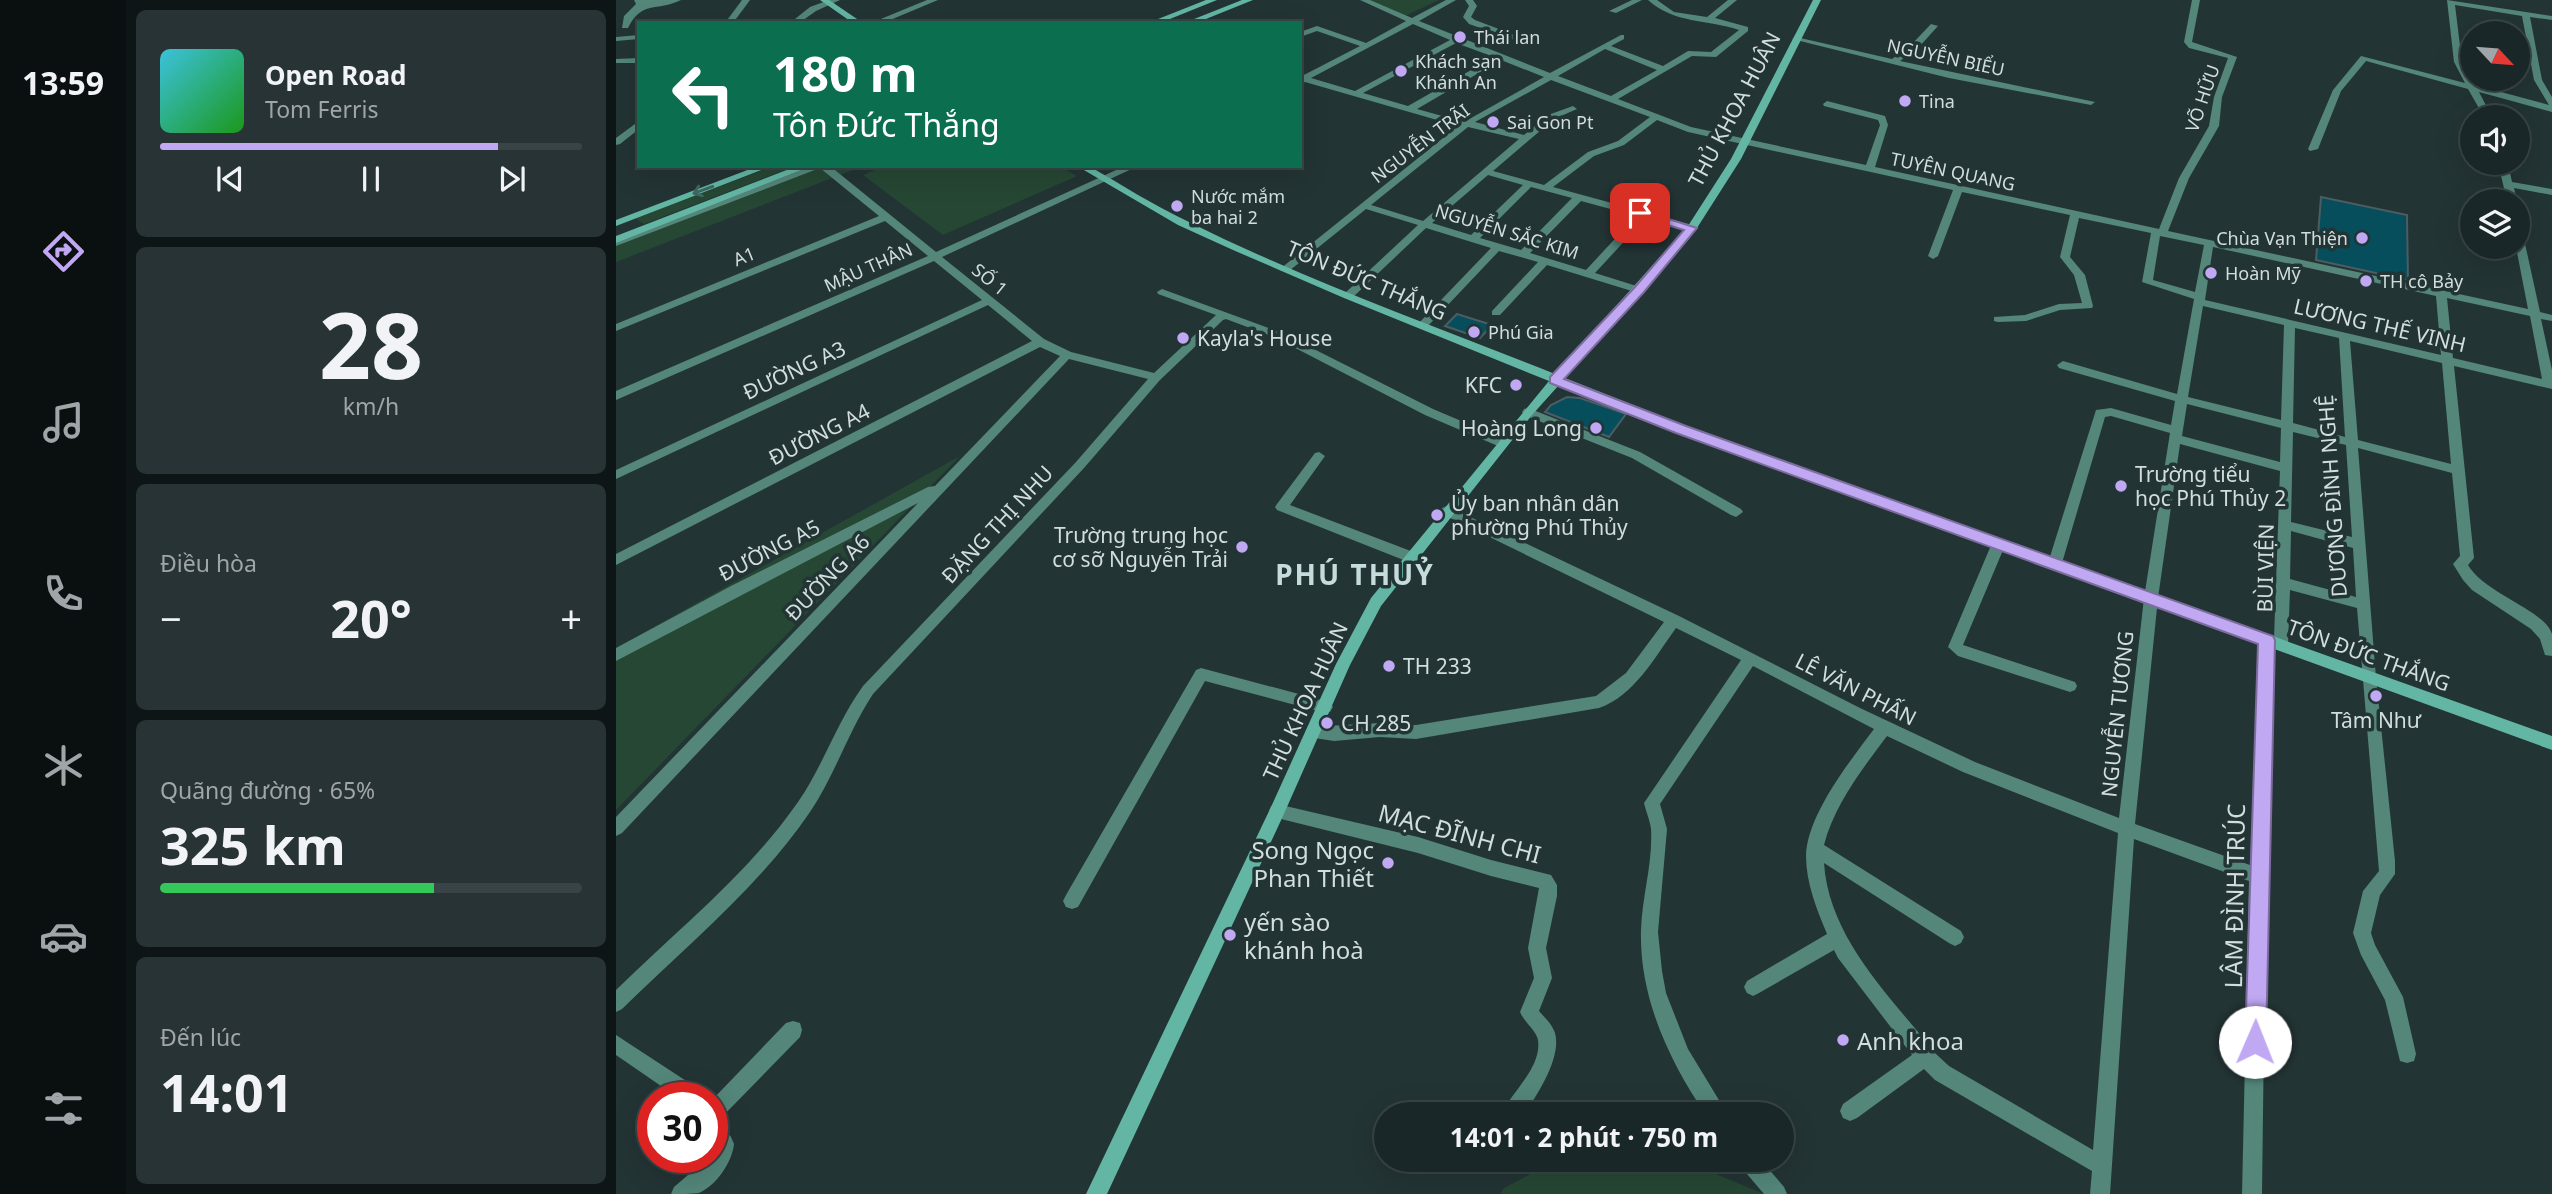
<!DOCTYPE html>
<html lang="vi">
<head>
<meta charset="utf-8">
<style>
  body { margin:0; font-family:"Noto Sans",sans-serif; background:#273334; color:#f1f3f6; height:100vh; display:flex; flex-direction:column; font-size:26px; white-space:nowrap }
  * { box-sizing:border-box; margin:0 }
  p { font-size:23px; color:#9fa5a8 }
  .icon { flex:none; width:38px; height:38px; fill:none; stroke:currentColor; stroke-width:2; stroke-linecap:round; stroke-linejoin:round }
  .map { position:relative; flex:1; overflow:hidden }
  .drawer { display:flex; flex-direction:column; gap:10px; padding:10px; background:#0e1516; width:490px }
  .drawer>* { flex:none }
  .hud { position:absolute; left:21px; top:21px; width:665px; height:147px; border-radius:0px; box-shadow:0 7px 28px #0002,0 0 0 2px #384445; background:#0b6e4f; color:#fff; overflow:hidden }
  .needle { width:46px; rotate:116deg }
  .controls { position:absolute; left:1844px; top:21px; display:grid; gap:14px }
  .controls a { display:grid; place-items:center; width:70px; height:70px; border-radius:50%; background:#1a2728; box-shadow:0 7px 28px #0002,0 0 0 2px #384445; font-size:35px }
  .speed { position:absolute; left:21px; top:1082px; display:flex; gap:14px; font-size:35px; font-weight:700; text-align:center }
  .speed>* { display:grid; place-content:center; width:91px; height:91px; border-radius:50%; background:#1a2728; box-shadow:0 7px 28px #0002,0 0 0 2px #384445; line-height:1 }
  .speed .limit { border:10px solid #d22; background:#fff; color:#111 }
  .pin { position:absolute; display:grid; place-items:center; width:60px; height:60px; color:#fff; margin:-30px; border-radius:14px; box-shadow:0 4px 10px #0006 }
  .me { position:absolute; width:77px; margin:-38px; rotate:1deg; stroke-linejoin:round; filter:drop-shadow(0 0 5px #0008) }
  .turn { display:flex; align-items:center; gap:24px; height:147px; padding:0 21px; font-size:32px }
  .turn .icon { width:91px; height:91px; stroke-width:2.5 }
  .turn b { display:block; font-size:49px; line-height:60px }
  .big { font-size:52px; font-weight:700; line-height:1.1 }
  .drawer .tile { flex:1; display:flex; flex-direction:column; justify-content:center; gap:10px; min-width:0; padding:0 24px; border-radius:10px; background:#273334 }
  .drawer .dial { align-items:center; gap:0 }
  .dial b { font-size:91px; line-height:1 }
  .song { display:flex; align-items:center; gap:21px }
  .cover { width:84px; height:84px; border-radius:10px; background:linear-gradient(135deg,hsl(190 70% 55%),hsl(120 70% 35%)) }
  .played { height:7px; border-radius:4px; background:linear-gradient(90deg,#c0a8f3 80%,#384445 80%) }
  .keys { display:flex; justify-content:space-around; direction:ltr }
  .heat { display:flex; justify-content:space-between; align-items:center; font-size:38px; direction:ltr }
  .charge { height:10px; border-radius:5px; background:linear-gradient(90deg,#34c759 65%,#384445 0) }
  .trip { position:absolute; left:758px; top:1102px; width:420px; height:70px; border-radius:35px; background:#1a2728; box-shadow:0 7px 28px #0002,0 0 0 2px #384445; font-weight:700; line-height:70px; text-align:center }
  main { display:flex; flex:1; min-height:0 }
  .tabs { display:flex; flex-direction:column; width:126px; justify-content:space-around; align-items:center; background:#0a1010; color:#9fa5a8 }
  .tabs .icon { width:49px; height:49px }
  .tabs .active { color:#c0a8f3 }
  .tabs b { font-size:32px; color:#f1f3f6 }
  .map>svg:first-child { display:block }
</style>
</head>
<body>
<main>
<nav class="tabs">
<b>13:59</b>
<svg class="icon active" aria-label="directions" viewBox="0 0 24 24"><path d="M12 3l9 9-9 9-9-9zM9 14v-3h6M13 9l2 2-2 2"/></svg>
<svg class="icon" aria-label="music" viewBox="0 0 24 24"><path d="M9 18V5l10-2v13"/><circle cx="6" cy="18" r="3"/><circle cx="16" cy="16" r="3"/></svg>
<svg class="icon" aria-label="phone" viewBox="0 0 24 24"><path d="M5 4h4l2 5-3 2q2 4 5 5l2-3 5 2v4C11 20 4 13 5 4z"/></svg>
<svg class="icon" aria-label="climate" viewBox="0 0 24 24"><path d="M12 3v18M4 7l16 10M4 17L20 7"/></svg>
<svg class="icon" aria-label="car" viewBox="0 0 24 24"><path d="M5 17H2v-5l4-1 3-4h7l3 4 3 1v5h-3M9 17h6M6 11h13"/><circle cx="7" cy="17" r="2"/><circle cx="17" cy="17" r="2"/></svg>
<svg class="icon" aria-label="filters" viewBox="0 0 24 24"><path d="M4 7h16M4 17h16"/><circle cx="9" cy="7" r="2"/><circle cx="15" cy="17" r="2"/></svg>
</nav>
<section class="drawer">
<div class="tile">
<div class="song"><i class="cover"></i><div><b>Open Road</b><p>Tom Ferris</p></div></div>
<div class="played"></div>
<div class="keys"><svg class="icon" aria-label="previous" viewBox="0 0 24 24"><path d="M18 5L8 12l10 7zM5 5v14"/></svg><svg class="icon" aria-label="pause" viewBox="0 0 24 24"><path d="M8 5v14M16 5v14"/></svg><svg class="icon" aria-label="next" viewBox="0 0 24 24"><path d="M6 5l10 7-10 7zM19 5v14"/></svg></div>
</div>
<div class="tile dial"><b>28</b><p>km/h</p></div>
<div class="tile"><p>Điều hòa</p>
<div class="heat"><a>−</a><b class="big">20°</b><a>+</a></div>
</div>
<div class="tile"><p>Quãng đường · 65%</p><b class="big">325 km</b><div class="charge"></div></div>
<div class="tile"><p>Đến lúc</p><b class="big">14:01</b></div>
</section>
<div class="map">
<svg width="1936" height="1194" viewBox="0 0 1936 1194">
  <rect width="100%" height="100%" fill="#233435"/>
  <g fill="#264734">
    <path d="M747 0H823L787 17Z"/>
    <path d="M158 166H179L28 224 19 218Z"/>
    <path d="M201 166H247L0 262V243Z"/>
    <path d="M269 166H443L461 176 327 235 247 175Z"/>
    <path d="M344 456 0 810V648Z"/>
    <path d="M941 1160H1066L1148 1194H884L888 1188Z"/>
  </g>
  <g fill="#074e5d" stroke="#4b5d62" stroke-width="2">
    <path d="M1705 197 1791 215 1792 280 1700 260Z"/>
    <path d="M841 314 876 325 864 338 829 326Z"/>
    <path d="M951 397 964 398 1010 414 993 437 929 412 935 405Z"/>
  </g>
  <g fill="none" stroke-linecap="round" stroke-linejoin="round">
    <g fill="#54867a" fill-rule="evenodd">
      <path d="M18 0H65C40 12 26 0 12 28H6L8 16 20 4Z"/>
      <path d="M126 0H134L117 23H109Z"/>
      <path d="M213 0H224L200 11 183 23H174L194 7Z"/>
      <path d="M311 0H322L267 23H255Z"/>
      <path d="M744 0H754L796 18 830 0H840L803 21 934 73 1005 35H1008V39L995 46 1047 66 1072 51 1095 52 1123 30C1090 19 1059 24 1032 0H1041L1058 12 1091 17 1112 0H1121L1099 18 1132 27V31L1100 57 1076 56 1002 99 1075 127 1250 165 1264 125 1262 120 1208 106 1207 104 1211 101 1269 116 1272 125 1259 167 1543 229 1563 178 1593 126 1598 97 1612 58 1573 48 1568 42 1576 0H1584L1576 42 1621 57 1606 97 1603 126 1573 178 1552 231 1912 309 1900 247H1902V229L1906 230 1924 312 1936 315V321L1925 319 1936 370V389L1838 366 1858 558 1852 565C1869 594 1929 610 1936 634 1936 640 1936 650 1936 656L1929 655 1924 639 1915 629 1856 590 1847 580 1837 564 1844 556 1836 473 1742 448 1760 678 1779 861V874L1764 895 1755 933 1759 945 1787 997 1800 1054 1798 1061 1791 1063 1784 1061 1769 1000 1745 955 1737 933 1747 891 1763 871 1741 608 1674 590 1672 645 1670 649 1665 651 1658 646 1650 876 1646 1194H1626L1633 881 1518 839 1494 1194H1474L1476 1171 1319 1080 1308 1069 1241 1118 1234 1121 1227 1118 1224 1111 1227 1104 1296 1055 1222 958 1218 950 1143 993 1137 996 1131 993 1128 987 1131 981 1211 934C1201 910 1190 883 1190 856 1191 815 1234 761 1258 729L1137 666 1044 804 1051 829 1042 932 1046 971 1050 993 1072 1049 1112 1115H1090C1053 1061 1023 997 1025 930 1026 896 1037 863 1035 829 1034 820 1030 812 1028 803L1125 660 1060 628C1039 657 1018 696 983 708L800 739 764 737 718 741 692 737 689 732 692 727 764 723 800 725 980 696 1010 673 1048 622 826 514 824 511 826 508 831 506 1063 616 1244 708 1359 762 1503 818 1528 598 1554 433 1495 416 1489 417 1446 563 1439 568 1432 563 1480 410 1495 408 1555 425 1559 401 1443 368 1441 365 1447 361 1561 394 1578 299 1526 282 1535 233 1463 218 1454 257 1469 275 1477 306 1476 308 1444 310 1410 321 1382 322 1378 321V317L1409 315 1443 304 1466 303 1458 275 1444 257 1454 215 1346 192 1322 256 1317 259 1312 256 1337 190 1072 132 1041 120 1008 145 978 156 937 187 1080 226V230H1072L965 201 914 253 970 270 1008 229H1016V233L979 273 1027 288V292H1019L931 265 884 315H876V311L922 262 883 251 810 328H802V324L875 248 810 228 736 298H728V294L802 225 750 209 673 271H665L664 269 842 126 689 82 684 83V77L744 46 701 31 684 37V32L701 26 750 43 790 21ZM797 24 834 40 739 91 695 78ZM840 43 878 57 792 106 747 93ZM989 49 1041 70 995 96 942 76ZM885 60 928 77 848 122 801 109ZM935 80 1034 117 1002 141 972 152 928 185 877 171 938 119 961 109 957 106 932 115 908 135 859 122ZM852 127 903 139 807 221 755 205ZM872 175 907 185 855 235 816 223ZM915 187 956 198 905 250 864 238ZM1544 236 1588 245 1579 292 1537 280ZM1597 247 1820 296 1825 355 1589 300ZM1831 298 1914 316 1926 379 1837 358ZM1587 306 1668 325 1665 420 1572 397ZM1679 328 1723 338 1729 437 1677 423ZM1734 341 1826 363 1835 464 1742 440ZM1571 404 1665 428 1664 462 1566 436ZM1677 432 1730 445 1736 537 1675 522ZM1564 444 1664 471 1658 639 1651 634 1646 636 1644 640 1634 865 1519 824 1542 598ZM1675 531 1737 548 1740 597 1674 579ZM1271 736 1347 772 1502 833 1477 1150 1333 1066 1320 1054C1275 997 1213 939 1208 863L1333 943 1339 946 1345 943 1348 937 1345 931 1208 845C1218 805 1247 768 1271 736Z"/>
      <path d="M849 0H857L861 6 855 17 859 20 920 43 913 45 853 24 847 17 853 6Z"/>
      <path d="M1016 0H1026L1000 13 993 11Z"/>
      <path d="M1831 0 1936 16V20L1914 17 1926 80 1936 97V112L1863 92 1876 117H1868L1852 89 1750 61 1725 91 1702 149 1694 151 1692 149 1717 90 1745 56 1849 83 1838 62ZM1839 5 1906 16 1918 80 1933 105 1859 85 1846 62Z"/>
      <path d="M1315 24 1322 26 1303 47 1284 61 1479 102 1475 105 1333 78 1176 39 1180 37 1276 59 1297 43Z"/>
      <path d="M23 35V39L0 41V37Z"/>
      <path d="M23 58V63H0V59Z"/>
      <path d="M23 121V129L4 144 0 145V138Z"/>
      <path d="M1882 163H1892L1896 182 1936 189V195L1898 188 1901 201H1891Z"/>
      <path d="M192 166H214L320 252 509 166H522L326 257 428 339 455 352 538 373 600 315 542 294 541 292 546 289 666 333 817 409 890 440 892 443 886 447 882 446 809 415 658 337 610 319 607 320 544 380 468 468 257 694C232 732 219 775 194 812 143 887 70 946 6 1009L0 1012V990C62 929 132 874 182 802 207 766 221 722 247 686L460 462 532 379 453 359 6 833 0 836V817L302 503 0 661V648L115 586 312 487 319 486 444 356 424 347 0 565V554L416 341 372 305 0 479V470L366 300 318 261 0 400V391L312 256 269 221 0 331V324L263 216 204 168 0 246V239Z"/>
      <path d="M912 408 1024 452 1125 509 1127 512 1120 517 1115 515 1016 458 908 415 906 412 908 409Z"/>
      <path d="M703 452 709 456 674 505 800 553 802 557 800 561H790L661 510 659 507 661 504 699 453Z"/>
      <path d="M1383 538 1390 543 1347 645 1459 682 1461 686 1459 690 1454 692 1342 656 1332 647 1376 543Z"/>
      <path d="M585 668 709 701 714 702 717 707 714 712 709 713 589 681 462 907 456 909 450 907 447 901 450 895 580 670Z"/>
      <path d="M661 804 802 837 875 860 935 875 941 885V896L930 948 936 978 923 1011C929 1018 936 1024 939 1033 946 1057 921 1096 907 1115H885C895 1092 926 1068 922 1040 920 1030 908 1022 904 1012L918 978 912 948 923 888 875 876 802 853 661 818 655 816 653 811 655 806Z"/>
      <path d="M177 1021 184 1023 186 1030 184 1037 102 1121 115 1137 118 1144C116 1162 101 1185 83 1193 76 1194 63 1194 55 1194L58 1187 93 1157H96V1100L170 1023Z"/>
      <path d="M0 1035 84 1090 87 1097H61L0 1055Z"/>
      <path d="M1122 1160H1145L1168 1187 1171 1194H1148L1125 1167Z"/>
    </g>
    <g fill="#63b6a4" fill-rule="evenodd">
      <path d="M204 0H213L247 23H237Z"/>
      <path d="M590 0H601L544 23H532Z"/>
      <path d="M626 0H637L580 23H568Z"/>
      <path d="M1197 0H1205L1125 159 1081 228 949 378 1069 426 1936 736V750L1061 432 943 385 916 415 765 606 734 665 667 816 491 1194H470L655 807 720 664 755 598 933 381 728 298 617 250 562 225 461 166H473C506 185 537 205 571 221 689 280 816 325 939 374L1072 226 1115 159Z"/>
      <path d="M142 166H156L0 226V220Z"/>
      <path d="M181 166H195L0 243V236Z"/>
    </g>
  </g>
  <defs><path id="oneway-shaft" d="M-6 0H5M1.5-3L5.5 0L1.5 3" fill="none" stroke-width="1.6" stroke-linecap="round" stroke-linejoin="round" transform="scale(1.75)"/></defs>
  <use stroke="#3d6861" href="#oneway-shaft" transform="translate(87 190) rotate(160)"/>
  <path fill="#c0a8f3" stroke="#7d6d9e" stroke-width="2" d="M1024 210 1081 228 1028 292 948 379 1070 426 1657 636 1659 640 1650 1042 1647 1049 1639 1053 1632 1049 1629 1042 1642 644 1060 433 934 383V377L1019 287 1068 230 1020 215 1018 213Z"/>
  <g fill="#c0a8f3" stroke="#233435" stroke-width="2.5">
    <circle cx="844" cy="37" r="7"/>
    <circle cx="785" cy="71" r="7"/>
    <circle cx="1289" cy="101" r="7"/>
    <circle cx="877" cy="122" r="7"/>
    <circle cx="561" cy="206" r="7"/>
    <circle cx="1746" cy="238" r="7"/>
    <circle cx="1595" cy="273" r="7"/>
    <circle cx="1750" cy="281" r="7"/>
    <circle cx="858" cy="332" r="7"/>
    <circle cx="567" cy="338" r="7"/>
    <circle cx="900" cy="385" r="7"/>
    <circle cx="980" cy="428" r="7"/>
    <circle cx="1505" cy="486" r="7"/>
    <circle cx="821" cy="515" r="7"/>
    <circle cx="626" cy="547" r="7"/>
    <circle cx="773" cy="666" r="7"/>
    <circle cx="1760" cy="696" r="7"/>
    <circle cx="711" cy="723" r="7"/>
    <circle cx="772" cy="863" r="7"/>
    <circle cx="614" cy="935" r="7"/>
    <circle cx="1227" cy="1040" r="7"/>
  </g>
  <g text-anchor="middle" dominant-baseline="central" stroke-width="7" stroke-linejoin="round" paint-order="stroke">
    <g font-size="18" fill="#d2dddd" stroke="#233435" text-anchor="start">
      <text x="858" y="37">Thái lan</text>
      <text x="799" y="61">Khách sạn<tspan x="799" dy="21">Khánh An</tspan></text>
      <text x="1303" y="101">Tina</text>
      <text x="891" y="122">Sai Gon Pt</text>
      <text x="575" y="196">Nước mắm<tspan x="575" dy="21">ba hai 2</tspan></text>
      <text x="1732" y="238" text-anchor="end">Chùa Vạn Thiện</text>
      <text x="1609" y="273">Hoàn Mỹ</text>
      <text x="1764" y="281">TH cô Bảy</text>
      <text x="872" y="332">Phú Gia</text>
    </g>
    <g font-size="18" fill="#d2dddd" stroke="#233435">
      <text transform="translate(1330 57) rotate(12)">NGUYỄN BIỂU</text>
      <text transform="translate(1586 98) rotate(-71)">VÕ HỮU</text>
      <text transform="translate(804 143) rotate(-37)">NGUYỄN TRÃI</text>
      <text transform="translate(1337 171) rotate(12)">TUYÊN QUANG</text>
      <text transform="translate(891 231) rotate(17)">NGUYỄN SẮC KIM</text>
      <text transform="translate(128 256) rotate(-22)">A1</text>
      <text transform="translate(252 267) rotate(-24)">MẬU THÂN</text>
      <text transform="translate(374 279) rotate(39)">SỐ 1</text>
    </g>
    <g font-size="21" fill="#d2dddd" stroke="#233435">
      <text transform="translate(1118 109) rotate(-62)">THỦ KHOA HUÂN</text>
      <text transform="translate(751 280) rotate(23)">TÔN ĐỨC THẮNG</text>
      <text transform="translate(1764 325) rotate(13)">LƯƠNG THẾ VINH</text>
      <text transform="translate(178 370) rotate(-25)">ĐƯỜNG A3</text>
      <text transform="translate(203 434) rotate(-27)">ĐƯỜNG A4</text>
      <text transform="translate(1716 496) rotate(-94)">DƯƠNG ĐÌNH NGHỆ</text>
      <text transform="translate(381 524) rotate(-47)">ĐẶNG THỊ NHU</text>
      <text transform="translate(153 550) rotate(-27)">ĐƯỜNG A5</text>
      <text transform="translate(1649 568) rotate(-89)">BÙI VIỆN</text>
      <text transform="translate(211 577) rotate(-46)">ĐƯỜNG A6</text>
      <text transform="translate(1753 655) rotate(20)">TÔN ĐỨC THẮNG</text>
      <text transform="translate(1240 689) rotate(27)">LÊ VĂN PHẤN</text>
      <text transform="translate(689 701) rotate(-65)">THỦ KHOA HUÂN</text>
      <text transform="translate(1501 714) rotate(-84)">NGUYỄN TƯƠNG</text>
    </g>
    <g font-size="21" fill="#d2dddd" stroke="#233435" text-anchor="start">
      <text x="581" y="338">Kayla's House</text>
      <text x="886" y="385" text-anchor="end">KFC</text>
      <text x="966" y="428" text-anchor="end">Hoàng Long</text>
      <text x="1519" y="474">Trường tiểu<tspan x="1519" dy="24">học Phú Thủy 2</tspan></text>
      <text x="835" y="503">Ủy ban nhân dân<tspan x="835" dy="24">phường Phú Thủy</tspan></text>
      <text x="612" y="535" text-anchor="end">Trường trung học<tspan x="612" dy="24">cơ sỡ Nguyễn Trải</tspan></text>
      <text x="787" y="666">TH 233</text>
      <text x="1760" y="720" text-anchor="middle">Tâm Như</text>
      <text x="725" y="723">CH 285</text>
    </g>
    <g font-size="24" fill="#d2dddd" stroke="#233435">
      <text transform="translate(844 833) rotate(15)">MẠC ĐĨNH CHI</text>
      <text transform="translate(1618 896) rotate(-89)">LÂM ĐÌNH TRÚC</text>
    </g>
    <g font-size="24" fill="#d2dddd" stroke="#233435" text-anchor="start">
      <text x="758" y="849" text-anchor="end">Song Ngọc<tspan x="758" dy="28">Phan Thiết</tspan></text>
      <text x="628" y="921">yến sào<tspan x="628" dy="28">khánh hoà</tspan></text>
      <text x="1241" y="1040">Anh khoa</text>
    </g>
    <g font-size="28" font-weight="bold" letter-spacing="2" fill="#c6dcdc" stroke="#233435">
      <text x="739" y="574">PHÚ THUỶ</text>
    </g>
  </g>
</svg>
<div class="controls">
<a><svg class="needle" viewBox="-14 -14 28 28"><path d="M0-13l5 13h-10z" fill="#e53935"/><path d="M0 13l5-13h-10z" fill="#9fa5a8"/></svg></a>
<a><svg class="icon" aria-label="sound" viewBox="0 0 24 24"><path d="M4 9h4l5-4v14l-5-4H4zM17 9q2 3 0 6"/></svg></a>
<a><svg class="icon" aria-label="layers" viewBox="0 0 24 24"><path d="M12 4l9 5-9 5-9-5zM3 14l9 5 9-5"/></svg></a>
</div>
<div class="speed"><div class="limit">30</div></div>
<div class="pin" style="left:1024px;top:213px;background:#d93025"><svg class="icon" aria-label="arrive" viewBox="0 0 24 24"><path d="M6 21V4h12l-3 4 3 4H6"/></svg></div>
<svg class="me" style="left:1639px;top:1042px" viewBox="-20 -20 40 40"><circle r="19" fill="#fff"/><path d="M0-13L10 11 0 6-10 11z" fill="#c0a8f3"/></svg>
<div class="trip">14:01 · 2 phút · 750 m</div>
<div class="hud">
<div class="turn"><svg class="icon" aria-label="left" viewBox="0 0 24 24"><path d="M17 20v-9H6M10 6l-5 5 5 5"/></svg><div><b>180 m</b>Tôn Đức Thắng</div></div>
</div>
</div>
</main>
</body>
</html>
